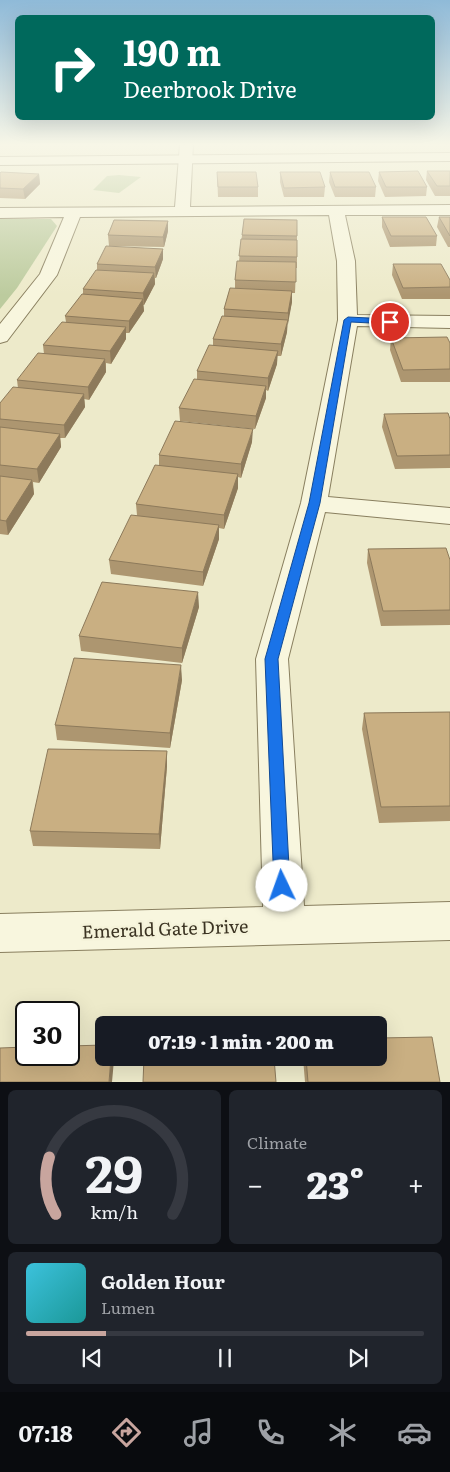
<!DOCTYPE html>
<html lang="en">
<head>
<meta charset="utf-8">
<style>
  body { margin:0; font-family:Literata,serif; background:#20242c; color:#f1f3f6; height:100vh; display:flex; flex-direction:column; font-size:19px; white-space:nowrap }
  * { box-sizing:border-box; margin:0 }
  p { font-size:16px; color:#9ea1a6 }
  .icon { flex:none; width:28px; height:28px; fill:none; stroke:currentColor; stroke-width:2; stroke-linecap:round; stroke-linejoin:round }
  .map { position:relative; height:1082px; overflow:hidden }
  .details { display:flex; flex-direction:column; gap:8px; padding:8px; background:#0d0f14; flex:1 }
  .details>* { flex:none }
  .top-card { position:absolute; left:15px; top:15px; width:420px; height:105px; border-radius:8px; box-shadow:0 5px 20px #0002; background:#00695c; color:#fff; overflow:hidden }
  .speed { position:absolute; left:15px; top:1001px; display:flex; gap:10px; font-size:25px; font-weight:700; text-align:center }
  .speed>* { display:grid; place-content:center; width:65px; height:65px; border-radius:50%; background:#171b24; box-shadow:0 5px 20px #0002; line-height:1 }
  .speed .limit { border:2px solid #111; border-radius:8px; background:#fff; color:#111 }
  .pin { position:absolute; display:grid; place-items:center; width:42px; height:42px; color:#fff; margin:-21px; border:2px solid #fff; border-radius:50%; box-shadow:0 1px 5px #0007 }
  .me { position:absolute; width:55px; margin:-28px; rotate:357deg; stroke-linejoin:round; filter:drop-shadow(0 0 4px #0008) }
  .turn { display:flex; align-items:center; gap:18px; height:105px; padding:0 25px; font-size:22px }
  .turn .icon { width:65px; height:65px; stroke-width:2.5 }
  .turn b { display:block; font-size:35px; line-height:42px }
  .big { font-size:38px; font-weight:800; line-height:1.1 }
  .details .tile { flex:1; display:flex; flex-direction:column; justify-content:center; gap:8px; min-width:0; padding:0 18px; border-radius:8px; background:#20242c }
  .details .dial { align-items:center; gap:0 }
  .dial svg { height:130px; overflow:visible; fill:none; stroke:#363941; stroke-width:7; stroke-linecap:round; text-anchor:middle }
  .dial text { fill:#f1f3f6; stroke:none }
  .song { display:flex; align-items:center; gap:15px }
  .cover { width:60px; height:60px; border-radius:8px; background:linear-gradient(135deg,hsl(190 70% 55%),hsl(180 70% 35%)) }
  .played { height:5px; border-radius:2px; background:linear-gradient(90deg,#c8a59e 20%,#363941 20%) }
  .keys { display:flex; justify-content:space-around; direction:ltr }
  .heat { display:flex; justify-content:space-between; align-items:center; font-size:28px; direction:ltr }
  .details .tiles { flex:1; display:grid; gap:8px; grid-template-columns:1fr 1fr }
  .tile:last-child { grid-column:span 2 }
  .trip { position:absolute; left:95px; top:1016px; width:292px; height:50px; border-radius:8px; background:#171b24; box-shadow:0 5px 20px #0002; font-weight:800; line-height:50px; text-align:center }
  .dock { display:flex; height:80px; justify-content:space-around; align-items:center; background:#090b0e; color:#9ea1a6 }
  .dock .icon { width:35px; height:35px }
  .dock .selected { color:#c8a59e }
  .dock b { font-size:22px; color:#f1f3f6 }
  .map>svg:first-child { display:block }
</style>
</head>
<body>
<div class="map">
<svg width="450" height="1082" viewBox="0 0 450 1082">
  <rect width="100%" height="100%" fill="#edeaca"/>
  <g fill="#bccb9e">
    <path d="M119 175 141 177 119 193 93 190 107 176Z"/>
    <path d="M0 219H51L57 226 17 288 0 309Z"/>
  </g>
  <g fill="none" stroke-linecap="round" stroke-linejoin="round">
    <defs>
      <path id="street" d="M180 144H193L190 207 450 205V215H345L355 261 357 315 450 316V328L357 326 328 497 450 508V524L325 512 288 659 304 906 450 902V940L0 952V914L263 907 256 659 301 503 338 320 337 261 329 215 80 217 57 275 7 341 0 343V324L40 274 64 217 0 218V208L175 207Z"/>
      <path id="secondary" d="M450 153V161L0 165V157Z"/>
    </defs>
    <use href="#street" stroke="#897f5f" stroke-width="2"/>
    <use href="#secondary" stroke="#6b6042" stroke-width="2"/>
    <use href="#street" fill="#f8f6de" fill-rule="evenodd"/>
    <use href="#secondary" fill="#f8f6de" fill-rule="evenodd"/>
  </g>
  <g fill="#ad9670">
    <path d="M427 171H450V196H435L426 180Z"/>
    <path d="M217 172 258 187V197H218Z"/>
    <path d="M280 172 325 187 324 197H284L280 182Z"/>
    <path d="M330 172 376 187 375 197H335L329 182Z"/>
    <path d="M379 172 427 187 426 196 385 197 378 181Z"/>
    <path d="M0 173 39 174 40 184 25 199 0 198Z"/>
    <path d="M382 217 437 236 436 246 390 247 382 227Z"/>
    <path d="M439 217H450V247H448L437 227Z"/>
    <path d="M297 220V268H296L295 293H292V302L287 324V332L281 356H277V364L268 391 266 390V398L255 429 180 421 179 408 197 379V371L213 346V339L224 316V309L235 288V280L239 261 242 235Z"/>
    <path d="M168 221V231L164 247 109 246 108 235Z"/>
    <path d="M163 249V259L156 278H155V284L144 305H143L144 311 129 333H126V339L111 364 106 363V372L89 400 84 399 85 407 65 438H60L61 447 39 483 33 482 34 494 8 535 0 534V403L18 388 17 380 44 354 43 345 66 322 65 316 83 294V289L97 270V264Z"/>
    <path d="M393 264 450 280V299H402L392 275Z"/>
    <path d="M391 338 450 343V382H401L390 350Z"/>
    <path d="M384 414 450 419V468L395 469 382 427Z"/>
    <path d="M252 442 241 478 238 477V488L224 529 219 528V539L203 586 111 574 109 560 137 515 136 504 159 466V455Z"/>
    <path d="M368 549 450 560V625L381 626 367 563Z"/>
    <path d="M199 607 182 663 81 651 79 636Z"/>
    <path d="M182 680 170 748 57 740 55 725Z"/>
    <path d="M450 712V821L379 823 362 729 364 713Z"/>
    <path d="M167 751V766L160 849 33 846 30 831Z"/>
    <path d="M303 1058H379L440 1082H305Z"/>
  </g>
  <g fill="#8d7a5b">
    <path d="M39 174 40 184 25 199 23 189Z"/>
    <path d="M168 221V231L164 247 163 237Z"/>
    <path d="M163 249V259L156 278 155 267Z"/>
    <path d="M154 273 155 284 144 305 143 293Z"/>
    <path d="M292 291V302L288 324V313Z"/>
    <path d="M143 299 144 311 129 333V321Z"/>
    <path d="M288 320 287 332 281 356V344Z"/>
    <path d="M126 327V339L111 364 110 351Z"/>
    <path d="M278 351 277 364 268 391V378Z"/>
    <path d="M105 359 106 372 89 400 88 387Z"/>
    <path d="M266 386V398L255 429 256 416Z"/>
    <path d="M84 394 85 407 65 438 64 425Z"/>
    <path d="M253 429 252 442 241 478V464Z"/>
    <path d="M60 434 61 447 39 483 37 469Z"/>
    <path d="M238 474V488L224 529V515Z"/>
    <path d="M32 480 34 494 8 535 6 521Z"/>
    <path d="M219 525V539L203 586V572Z"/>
    <path d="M198 592 199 607 182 663V648Z"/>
    <path d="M181 665 182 680 170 748V733Z"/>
    <path d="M167 751V766L160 849 159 834Z"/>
    <path d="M111 1058H114V1060L112 1082H109Z"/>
  </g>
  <g fill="#c9af82" stroke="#8d7a5b">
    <path d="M418 171 427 187H386L379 172Z"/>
    <path d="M427 171H450V186H437Z"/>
    <path d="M1 172 39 174 23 189 0 188V173Z"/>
    <path d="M217 172H256L258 187H218Z"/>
    <path d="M280 172H320L325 187 284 188Z"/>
    <path d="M330 172H369L376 187H335Z"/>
    <path d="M382 217H426L437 236H391Z"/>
    <path d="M439 217H450V236Z"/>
    <path d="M244 219 297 220V236L242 235Z"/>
    <path d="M114 220 168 221 163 237 108 235Z"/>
    <path d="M241 239 297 240V257L239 256Z"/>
    <path d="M106 246 163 249 155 267 97 264Z"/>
    <path d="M237 261 296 262V282L235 280Z"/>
    <path d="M393 264H441L450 280V287L403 288Z"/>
    <path d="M96 270 154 273 143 293 83 289Z"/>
    <path d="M230 288 292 291 288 313 224 309Z"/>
    <path d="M82 294 143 299 129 321 65 316Z"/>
    <path d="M222 316 288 320 281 344 213 339Z"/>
    <path d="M62 322 126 327 110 351 43 345Z"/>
    <path d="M447 337 450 343V369L403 370 391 338Z"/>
    <path d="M209 345 278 351 268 378 197 371Z"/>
    <path d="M38 353 105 359 88 387 17 380Z"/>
    <path d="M194 379 266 386 256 416 179 408Z"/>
    <path d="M13 387 84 394 64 425 0 419V403Z"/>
    <path d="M448 413 450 419V455L397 456 384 414Z"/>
    <path d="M175 421 253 429 241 464 159 455Z"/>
    <path d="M0 427 60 434 37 469 0 465Z"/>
    <path d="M155 465 238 474 224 515 136 504Z"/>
    <path d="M0 476 32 480 6 521 0 520Z"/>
    <path d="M131 515 219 525 203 572 109 560Z"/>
    <path d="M446 548 450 560V610L383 611 368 549Z"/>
    <path d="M102 582 198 592 182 648 79 636Z"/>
    <path d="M74 658 181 665 170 733 55 725Z"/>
    <path d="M450 712V806L381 807 364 713Z"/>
    <path d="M48 749 167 751 159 834 30 831Z"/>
    <path d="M432 1037 440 1082H308L306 1058H379V1038Z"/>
    <path d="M104 1045V1058H111L109 1082H0V1048L26 1047V1055H69V1046Z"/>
    <path d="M144 1058H274L276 1082H143Z"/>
  </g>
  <linearGradient id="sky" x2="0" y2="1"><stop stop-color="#8fbad8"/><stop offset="0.49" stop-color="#f7f6e7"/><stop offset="1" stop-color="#f7f6e7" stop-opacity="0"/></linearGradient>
  <rect width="450" height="295" fill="url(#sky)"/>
  <path fill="#1a73e8" stroke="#114b97" d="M348 317 390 319 394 322 390 324 351 322 320 503 278 659 290 886 288 891 282 893 276 891 274 886 265 659 309 503 344 320Z"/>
  <g text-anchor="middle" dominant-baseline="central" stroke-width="5" stroke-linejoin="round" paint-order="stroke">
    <g font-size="18" fill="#3b3322" stroke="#f5f3da">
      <text transform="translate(165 928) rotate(-2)">Emerald Gate Drive</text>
    </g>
  </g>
</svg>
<div class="speed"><div class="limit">30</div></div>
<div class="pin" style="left:390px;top:322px;background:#d93025"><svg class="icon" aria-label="arrive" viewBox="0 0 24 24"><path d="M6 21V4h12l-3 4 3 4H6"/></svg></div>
<svg class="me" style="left:282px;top:886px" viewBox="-20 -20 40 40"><circle r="19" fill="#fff"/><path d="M0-13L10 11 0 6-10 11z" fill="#1a73e8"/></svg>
<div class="trip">07:19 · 1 min · 200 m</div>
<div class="top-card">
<div class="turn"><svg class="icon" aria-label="right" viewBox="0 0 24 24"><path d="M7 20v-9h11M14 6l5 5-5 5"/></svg><div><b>190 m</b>Deerbrook Drive</div></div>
</div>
</div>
<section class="details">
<div class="tiles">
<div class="tile dial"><svg viewBox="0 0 100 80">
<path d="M14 69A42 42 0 1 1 86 69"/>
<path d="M14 69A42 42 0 0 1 10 34" stroke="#c8a59e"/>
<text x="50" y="56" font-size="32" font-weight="700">29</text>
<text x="50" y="72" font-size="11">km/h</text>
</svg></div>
<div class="tile"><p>Climate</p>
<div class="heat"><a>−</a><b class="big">23°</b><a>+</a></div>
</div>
<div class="tile">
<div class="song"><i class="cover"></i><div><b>Golden Hour</b><p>Lumen</p></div></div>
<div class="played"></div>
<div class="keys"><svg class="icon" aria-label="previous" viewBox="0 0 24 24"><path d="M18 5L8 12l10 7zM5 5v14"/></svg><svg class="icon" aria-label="pause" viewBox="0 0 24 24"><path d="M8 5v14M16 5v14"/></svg><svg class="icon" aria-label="next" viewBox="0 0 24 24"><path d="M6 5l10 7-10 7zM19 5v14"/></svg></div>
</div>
</div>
</section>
<nav class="dock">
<b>07:18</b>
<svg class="icon selected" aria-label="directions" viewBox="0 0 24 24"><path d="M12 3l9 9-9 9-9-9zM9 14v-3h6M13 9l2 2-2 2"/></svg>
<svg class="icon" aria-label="music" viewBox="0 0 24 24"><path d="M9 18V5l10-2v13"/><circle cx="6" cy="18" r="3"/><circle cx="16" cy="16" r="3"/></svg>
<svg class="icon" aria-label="phone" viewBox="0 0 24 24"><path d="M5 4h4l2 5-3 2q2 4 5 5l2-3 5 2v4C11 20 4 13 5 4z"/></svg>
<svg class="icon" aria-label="climate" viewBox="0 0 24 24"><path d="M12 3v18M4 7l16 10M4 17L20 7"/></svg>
<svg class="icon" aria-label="car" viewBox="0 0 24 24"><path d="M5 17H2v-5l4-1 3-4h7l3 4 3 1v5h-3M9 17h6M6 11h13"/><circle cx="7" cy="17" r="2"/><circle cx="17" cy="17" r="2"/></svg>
</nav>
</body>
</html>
